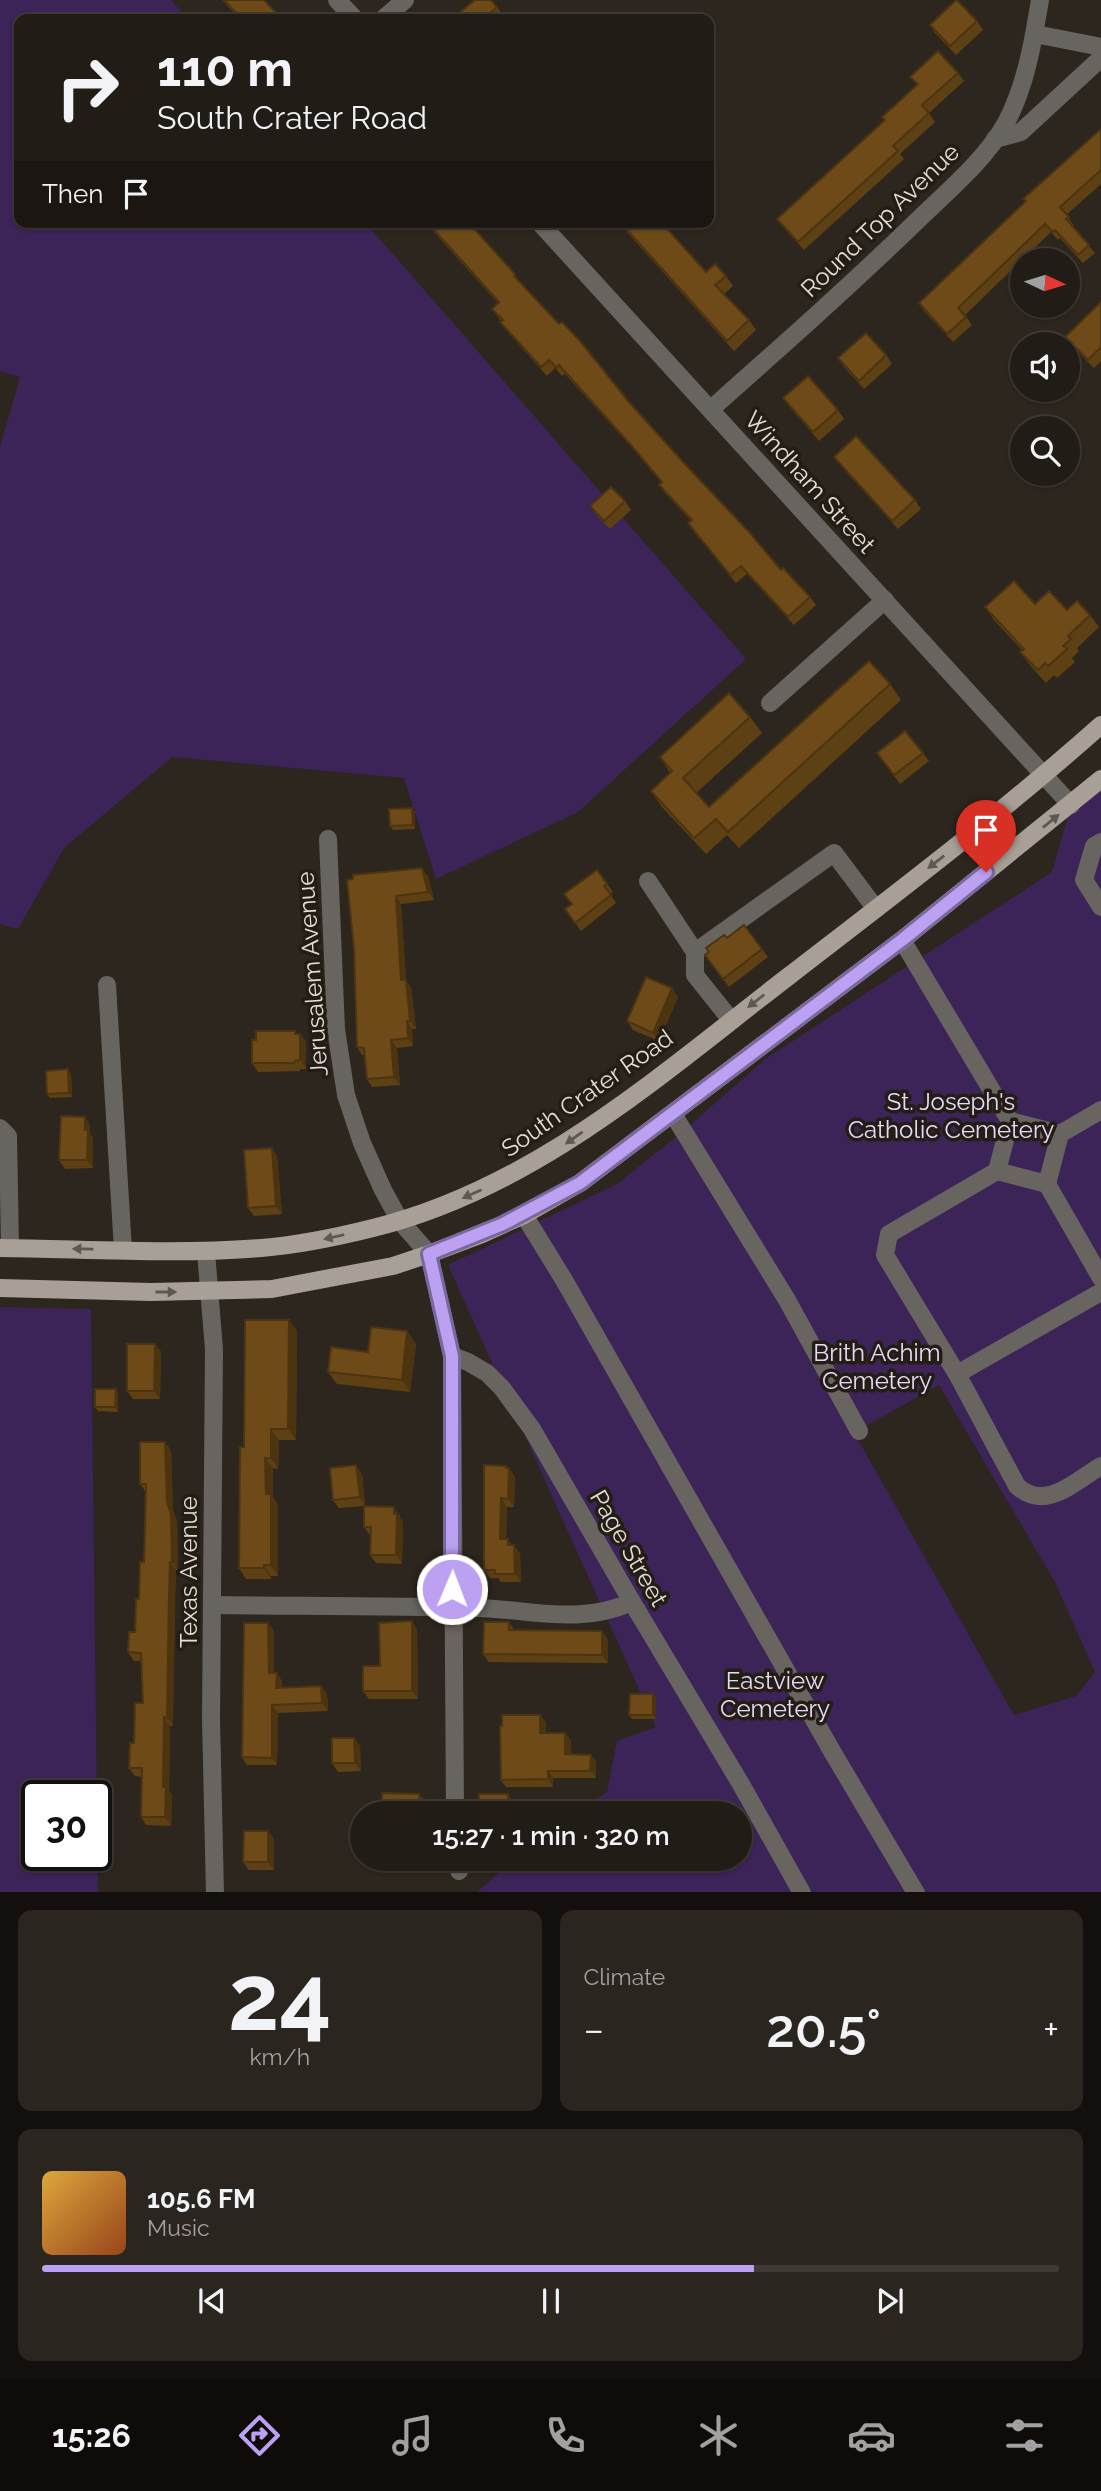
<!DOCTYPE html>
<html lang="en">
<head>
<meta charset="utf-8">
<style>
  body { margin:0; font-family:Raleway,sans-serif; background:#2a251f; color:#f1f3f6; height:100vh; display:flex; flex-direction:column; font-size:26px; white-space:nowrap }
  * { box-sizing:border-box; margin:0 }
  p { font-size:23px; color:#a2a1a1 }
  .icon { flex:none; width:38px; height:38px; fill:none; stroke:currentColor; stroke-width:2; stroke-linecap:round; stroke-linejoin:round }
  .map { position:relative; height:1892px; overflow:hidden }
  .details { display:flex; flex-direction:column; gap:18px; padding:18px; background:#130f0c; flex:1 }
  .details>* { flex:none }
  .top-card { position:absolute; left:14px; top:14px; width:700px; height:214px; border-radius:14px; box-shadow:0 2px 5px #0004,0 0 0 2px #3f3a35; background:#221c16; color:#f1f3f6; overflow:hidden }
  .needle { width:46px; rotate:94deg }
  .controls { position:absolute; left:1010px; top:248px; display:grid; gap:14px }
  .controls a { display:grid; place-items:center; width:70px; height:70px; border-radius:50%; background:#221c16; box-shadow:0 2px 5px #0004,0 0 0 2px #3f3a35; font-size:35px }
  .speed { position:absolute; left:21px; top:1780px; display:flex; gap:14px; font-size:35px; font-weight:700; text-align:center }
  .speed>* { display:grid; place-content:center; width:91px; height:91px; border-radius:50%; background:#221c16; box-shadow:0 2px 5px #0004,0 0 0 2px #3f3a35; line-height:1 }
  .speed .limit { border:4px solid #111; border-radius:10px; background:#fff; color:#111 }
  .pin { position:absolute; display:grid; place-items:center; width:60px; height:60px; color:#fff; margin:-72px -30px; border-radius:50% 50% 50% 0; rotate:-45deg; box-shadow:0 0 7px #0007 }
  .pin .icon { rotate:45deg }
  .me { position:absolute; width:77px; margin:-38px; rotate:1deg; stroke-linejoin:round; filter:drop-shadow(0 0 5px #0008) }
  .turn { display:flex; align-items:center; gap:24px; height:147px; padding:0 28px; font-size:32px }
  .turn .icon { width:91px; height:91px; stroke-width:2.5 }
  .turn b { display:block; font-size:49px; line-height:60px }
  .then { display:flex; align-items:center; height:66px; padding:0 28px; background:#0003; gap:14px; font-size:26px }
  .big { font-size:52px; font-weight:600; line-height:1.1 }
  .details .tile { flex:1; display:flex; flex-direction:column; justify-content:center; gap:10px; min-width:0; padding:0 24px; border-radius:14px; background:#2a251f }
  .details .dial { align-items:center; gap:0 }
  .dial b { font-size:91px; line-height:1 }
  .song { display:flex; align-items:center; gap:21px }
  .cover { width:84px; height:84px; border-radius:10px; background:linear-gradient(135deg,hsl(40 70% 55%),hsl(20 70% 35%)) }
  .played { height:7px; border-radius:4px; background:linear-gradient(90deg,#bca0f2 70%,#3f3a35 70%) }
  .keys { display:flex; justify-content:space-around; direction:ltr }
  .heat { display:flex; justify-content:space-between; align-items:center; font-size:38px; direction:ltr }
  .details .tiles { flex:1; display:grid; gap:18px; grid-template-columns:1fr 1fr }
  .tile:last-child { grid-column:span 2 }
  .trip { position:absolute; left:350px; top:1801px; width:402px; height:70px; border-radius:35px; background:#221c16; box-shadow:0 2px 5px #0004,0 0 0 2px #3f3a35; font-weight:600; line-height:70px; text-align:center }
  .dock { display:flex; height:112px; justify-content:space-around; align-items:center; background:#0e0b09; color:#a2a1a1 }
  .dock .icon { width:49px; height:49px }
  .dock .current { color:#bca0f2 }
  .dock b { font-size:32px; color:#f1f3f6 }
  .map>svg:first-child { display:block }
</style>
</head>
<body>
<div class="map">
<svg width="1101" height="1893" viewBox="0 0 1101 1893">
  <rect width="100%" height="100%" fill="#2d261e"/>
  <g fill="#3c2358" fill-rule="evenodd">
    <path d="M0 0H171L188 19H19V222H365L746 659 578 812 436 879 404 778 172 757 64 848 18 929 0 924V447L20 377 0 371Z"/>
    <path d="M1101 775V1892H477L515 1859 740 1858V1813H574L607 1792 617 1741 656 1727 448 1265 617 1184 676 1137 783 1307 1014 1715 1076 1696 1095 1672 1055 1582 939 1385 864 1427 689 1126 765 1059 1052 872 1071 805Z"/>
    <path d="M0 1307 91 1309 98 1892H0ZM37 1796H96V1855H37Z"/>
  </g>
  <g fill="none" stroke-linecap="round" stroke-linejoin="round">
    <g stroke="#686460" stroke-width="18">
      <path d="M337 0 355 19"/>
      <path d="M383 19 405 0"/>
      <path d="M1035 34 1101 47"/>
      <path d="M995 139 1021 132 1101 58"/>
      <path d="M539 222 1071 805"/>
      <path d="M711 409C782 346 852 284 920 218 950 189 985 160 1006 123 1026 85 1033 42 1040 0"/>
      <path d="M770 703 885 600"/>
      <path d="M328 839 336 1029 346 1095 362 1143 383 1190 400 1221 429 1254 452 1356 455 1813"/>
      <path d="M1101 842 1094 846 1084 880 1101 907"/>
      <path d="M648 881 695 952V975L731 1020"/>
      <path d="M902 940 1010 1121"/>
      <path d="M695 952 834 853 876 909"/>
      <path d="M107 985 123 1250"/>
      <path d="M673 1114 787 1300 859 1431"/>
      <path d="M0 1128 8 1136 10 1248"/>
      <path d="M1060 1134 1010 1121 997 1171 1047 1184 1060 1134 1101 1110"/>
      <path d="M997 1171 889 1234 885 1255 957 1374 1017 1486C1045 1512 1074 1482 1101 1466"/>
      <path d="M1047 1184 1101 1278"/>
      <path d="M524 1215 564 1280 833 1753 916 1893"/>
      <path d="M206 1252 214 1349 211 1719 215 1893"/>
      <path d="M452 1356 468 1362 487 1373 502 1388 532 1429 632 1602 742 1786 802 1893"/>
      <path d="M957 1374 1101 1292"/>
      <path d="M212 1605C301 1606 390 1606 479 1608 534 1610 580 1625 632 1602"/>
      <path d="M458 1858 459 1871"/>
    </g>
    <g stroke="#a8a097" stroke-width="18">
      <path d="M0 1248C87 1249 174 1255 261 1248 299 1245 337 1237 373 1228 535 1188 660 1075 789 976 895 894 1001 814 1101 725"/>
      <path d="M0 1288 151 1292 272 1289 393 1266 429 1254 482 1234 524 1215 580 1183 902 940 1101 779"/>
    </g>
  </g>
  <g fill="#5e4015">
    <path d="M222 0H264L282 19H240Z"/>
    <path d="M497 7 504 17 501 19H452Z"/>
    <path d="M977 21 983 30 956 55 935 33 930 25Z"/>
    <path d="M958 73 964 81 929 113 935 122 900 154 904 159 804 250 783 227 777 219 885 121 882 117 917 85 910 77Z"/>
    <path d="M1101 129V184L1066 215 1074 226 1073 227 1095 253 1083 263 1060 238 1058 240 1051 232 965 315 972 325 953 342 924 311 919 303Z"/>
    <path d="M425 222H468L515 274 520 283 781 570 810 597 816 605 794 625 747 574 736 583 693 531 688 523 691 521 665 493 659 485 661 482 636 452 565 374 562 376 555 368 547 376 506 330 500 322 501 321 492 309 498 303Z"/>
    <path d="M618 222H661L706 272 726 276 733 286 724 294 749 320 756 330 734 351Z"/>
    <path d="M1101 302V361L1094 368 1071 345 1065 337Z"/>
    <path d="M886 355 892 364 864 389 844 367 838 358Z"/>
    <path d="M783 398 838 410 844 419 819 441 789 406Z"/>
    <path d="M834 457 915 500 921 509 898 529 840 465Z"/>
    <path d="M625 501 631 510 610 529 596 515 590 506Z"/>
    <path d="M1035 604 1090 615 1099 627 1077 648 1079 651 1072 658 1075 662 1057 678 1054 675 1046 683 1029 664 1020 652 1022 650 994 620 985 607Z"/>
    <path d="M890 684 901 700 739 848 727 835 706 854 662 807 651 791 670 773 660 757 750 717 762 733 696 793 709 807Z"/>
    <path d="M877 753H923L929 761 900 784Z"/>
    <path d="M415 812V829L393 830 390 826Z"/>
    <path d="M597 870 613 892 610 894 616 903 581 931 565 909 571 904Z"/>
    <path d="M428 876 434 900 401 904 406 981 411 988 416 1029H412L413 1046 397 1048 400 1085 372 1087 367 1079 365 1055H362L357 1047 354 949 347 880Z"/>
    <path d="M744 925 768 957 729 987 705 955Z"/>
    <path d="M678 997 659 1041 633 1030 627 1021Z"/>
    <path d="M297 1034H300L306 1042V1069H300V1071L258 1072 252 1063Z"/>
    <path d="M71 1074 72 1097 50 1098 47 1094Z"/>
    <path d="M90 1125V1134L93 1138V1168L65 1169 59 1160Z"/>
    <path d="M277 1156 282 1214 254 1216 248 1208Z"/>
    <path d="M289 1320 297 1331 296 1440H279L278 1469 273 1468V1497L278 1505V1576H271V1579H246L239 1568Z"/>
    <path d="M155 1344 161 1352 160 1399H133L127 1391Z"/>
    <path d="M416 1344 410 1392 337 1384 328 1372 368 1352Z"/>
    <path d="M118 1393V1412L98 1411 95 1407Z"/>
    <path d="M171 1450 173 1511 177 1522 178 1570H176L174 1602 173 1726H170L169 1791 172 1795 171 1826 146 1825 141 1817 142 1777 135 1776 129 1768 143 1703 142 1661H134L128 1652 135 1632 144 1562 146 1492 140 1484Z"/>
    <path d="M506 1466 515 1477 514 1507H507L506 1539 520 1553 521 1582H501L498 1578H490L484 1570Z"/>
    <path d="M362 1474 365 1506 339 1508 333 1500Z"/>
    <path d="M400 1515V1518L403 1522 402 1564 376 1563 370 1555V1535L364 1527Z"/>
    <path d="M509 1622 514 1630 608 1639V1663L489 1662 483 1654Z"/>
    <path d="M417 1629 418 1699H369L363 1691 380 1666Z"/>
    <path d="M274 1631V1673L282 1681V1688L321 1686 327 1694 328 1711 278 1713 277 1765H247L242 1757Z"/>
    <path d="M653 1694 656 1699V1719H632L629 1715Z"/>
    <path d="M546 1722V1733H565L571 1741V1754L591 1755 596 1762V1778H553V1787H506L501 1780Z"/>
    <path d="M354 1738 360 1746 361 1771 338 1772 332 1763Z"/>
    <path d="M274 1839V1870H249L243 1862Z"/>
    <path d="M371 1858H392V1860H372Z"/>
  </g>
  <g fill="#4c3411">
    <path d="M412 808 415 812V829L413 825Z"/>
    <path d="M422 868 428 876 434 900 428 892Z"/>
    <path d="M396 896 401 904 406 981 411 988 416 1029 410 1021 401 980Z"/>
    <path d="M672 988 678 997 659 1041 653 1033Z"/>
    <path d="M407 1021 412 1029 413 1046 408 1038Z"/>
    <path d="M295 1031 300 1039V1034L306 1042V1069L300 1060Z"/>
    <path d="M391 1040 397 1048 400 1085 394 1077Z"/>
    <path d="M68 1069 71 1074 72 1097 69 1093Z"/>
    <path d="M85 1117 90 1125V1134L93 1138V1168L87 1160Z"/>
    <path d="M272 1148 277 1156 282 1214 276 1206Z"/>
    <path d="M289 1320 297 1331 296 1440 288 1429Z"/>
    <path d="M407 1331 416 1344 410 1392 402 1380Z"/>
    <path d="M155 1344 161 1352 160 1399 154 1391Z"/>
    <path d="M116 1389 118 1393V1412L115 1407Z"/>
    <path d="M271 1429 279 1440 278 1469 271 1458Z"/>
    <path d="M165 1442 171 1450 173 1511 177 1522 178 1570 172 1562 167 1502Z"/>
    <path d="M265 1458 273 1468V1497L278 1505V1576L271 1565 266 1494Z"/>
    <path d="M356 1465 362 1474 365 1506 360 1497Z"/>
    <path d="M506 1466 509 1470V1468L515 1477 514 1507 508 1499Z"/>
    <path d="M501 1498 507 1507 506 1547 500 1539Z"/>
    <path d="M394 1507 403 1522 402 1564 396 1555Z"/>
    <path d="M514 1545 520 1553 521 1582 515 1574Z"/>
    <path d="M170 1562 176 1570 173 1726 167 1718Z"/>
    <path d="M264 1565 271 1576V1579L264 1568Z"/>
    <path d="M412 1621 417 1629 418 1699 412 1691Z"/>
    <path d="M268 1623 274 1631V1681L269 1673Z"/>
    <path d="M602 1631 608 1639V1663L602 1655Z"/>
    <path d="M277 1673 282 1681V1696L276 1688Z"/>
    <path d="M321 1686 327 1694 328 1711 322 1703Z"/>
    <path d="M653 1694 656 1699V1719L653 1715Z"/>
    <path d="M272 1705 278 1713 277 1765 272 1758Z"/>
    <path d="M540 1715 546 1722V1741L540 1733Z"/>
    <path d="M164 1717 170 1726 169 1791 172 1795 171 1826 165 1817 163 1787Z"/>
    <path d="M565 1733 571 1741V1762L565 1754Z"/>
    <path d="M354 1738 360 1746 361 1771 355 1763Z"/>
    <path d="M591 1755 596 1762V1778L590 1771Z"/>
    <path d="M548 1771 553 1778V1787L548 1779Z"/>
    <path d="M419 1794 430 1807V1813H424L419 1799Z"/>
    <path d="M508 1794 514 1803V1813H508Z"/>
    <path d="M268 1831 274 1839V1870L268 1862Z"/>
  </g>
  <g fill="#6d4a18" stroke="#4c3411" stroke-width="2">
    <path d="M224 0H264L282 19H242Z"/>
    <path d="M475 0H491L497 7 489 14 493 19H452Z"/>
    <path d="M956 0H957L977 21 950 46 930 25Z"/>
    <path d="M938 51 958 73 922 105 929 113 893 146 898 151 798 242 777 219 885 120 882 117 918 84 910 77Z"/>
    <path d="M1101 129V170L1060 207 1069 217 1066 219 1089 245 1078 255 1055 230 1053 232 1045 224 958 308 966 317 947 334 919 303 1026 201 1023 199Z"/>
    <path d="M427 222H468L515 274 514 276 559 324 562 322 580 341 629 402 683 462 750 533 781 570 783 568 810 597 788 617 741 566 730 575 688 523 692 520 659 485 662 482 630 444 559 365 557 368 549 360 541 367 500 322 503 320 492 309 499 302Z"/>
    <path d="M620 222H661L706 272 715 264 726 276 715 285 749 320 727 341Z"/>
    <path d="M1101 302V347L1088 360 1065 337Z"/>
    <path d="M866 333 886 355 859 381 838 358Z"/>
    <path d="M808 376 838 410 813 432 783 398Z"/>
    <path d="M856 436 915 500 892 521 834 457Z"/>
    <path d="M611 487 625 501 604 521 590 506Z"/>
    <path d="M1014 581 1035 604 1049 591 1067 610 1077 601 1090 615 1068 636 1071 639 1063 646 1067 649 1048 666 1045 663 1038 670 1020 652 1024 649 985 607Z"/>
    <path d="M869 661 890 684 728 832 716 819 694 838 651 791 672 771 660 757 729 693 750 717 683 778 709 807Z"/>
    <path d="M905 731 923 753 894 775 877 753Z"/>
    <path d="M412 808 413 825 390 826 389 809Z"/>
    <path d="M422 868 428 892 396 896 401 980H406L410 1021H407L408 1038 391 1040 394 1077 367 1079 364 1048 357 1047 354 949 347 880 353 879V875Z"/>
    <path d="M597 870 607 884 604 886 611 895 575 923 565 909 572 904 564 894Z"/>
    <path d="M744 925 762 949 723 979 705 955 709 952 706 948 724 935 727 938Z"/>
    <path d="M646 977 672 988 653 1033 627 1021Z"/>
    <path d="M256 1031H295V1034H300V1060L295 1061 294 1063H252V1040H256Z"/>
    <path d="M68 1069 69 1093 47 1094 46 1071Z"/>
    <path d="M61 1116 85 1117V1130H88L87 1160H59Z"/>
    <path d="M272 1148 276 1206 248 1208 244 1150Z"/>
    <path d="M245 1320H289L288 1429H271V1458H265L266 1494H271V1565H264V1568H239L240 1447H244Z"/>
    <path d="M371 1327 407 1331 402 1380 328 1372 331 1347 368 1352Z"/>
    <path d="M127 1344H155L154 1391H127Z"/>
    <path d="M95 1389H116L115 1407H95Z"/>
    <path d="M140 1442H165L167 1502 171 1514 172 1562H170L169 1594 167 1718 164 1717 163 1787H166L165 1817H141L142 1768H129L130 1743H134L135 1703H143L141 1653 128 1652 129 1632H135L136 1599H139L140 1562H144L146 1484H140Z"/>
    <path d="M356 1465 360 1497 333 1500 330 1468Z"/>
    <path d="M484 1465 506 1466V1468H509L508 1499 501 1498 500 1539H508V1545H514L515 1574H495V1570H484Z"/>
    <path d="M364 1506 394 1507V1514H397L396 1555H370L371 1527H364Z"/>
    <path d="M412 1621V1691H363V1666H380L379 1623Z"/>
    <path d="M484 1622H509V1630L602 1631V1655L483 1654Z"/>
    <path d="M244 1623H268L269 1673H277L276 1688 321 1686 322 1703 272 1705V1758L242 1757Z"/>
    <path d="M630 1694H653V1715H629Z"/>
    <path d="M502 1715H540V1733H565V1754L591 1755 590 1771H548V1779L501 1780 500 1726H502Z"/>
    <path d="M332 1738H354L355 1763H332Z"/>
    <path d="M382 1793 419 1794V1799H424V1813H382Z"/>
    <path d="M479 1794H508V1813H478Z"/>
    <path d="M244 1831H268V1862H243Z"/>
  </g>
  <defs><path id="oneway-solid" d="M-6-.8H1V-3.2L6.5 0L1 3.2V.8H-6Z" transform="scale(1.75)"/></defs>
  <g fill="#5f584f">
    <use href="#oneway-solid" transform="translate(1051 821) rotate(-39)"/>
    <use href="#oneway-solid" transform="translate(936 862) rotate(142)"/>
    <use href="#oneway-solid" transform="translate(756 1001) rotate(142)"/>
    <use href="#oneway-solid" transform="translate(574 1138) rotate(145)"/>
    <use href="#oneway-solid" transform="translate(472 1194) rotate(156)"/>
    <use href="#oneway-solid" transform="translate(334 1237) rotate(167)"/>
    <use href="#oneway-solid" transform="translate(83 1249) rotate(-179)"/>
    <use href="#oneway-solid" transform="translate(166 1292)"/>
  </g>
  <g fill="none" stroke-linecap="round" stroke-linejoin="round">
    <defs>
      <path id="route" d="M452 1589V1356L429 1254 503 1224 580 1183 902 940 986 872"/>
    </defs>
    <use href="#route" stroke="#7a689d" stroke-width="18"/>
    <use href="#route" stroke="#bca0f2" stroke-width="12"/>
  </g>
  <g text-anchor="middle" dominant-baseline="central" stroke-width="7" stroke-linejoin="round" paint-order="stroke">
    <g font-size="24" fill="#e2ded8" stroke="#241d14">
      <text transform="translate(880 220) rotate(-44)">Round Top Avenue</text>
      <text transform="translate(810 482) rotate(48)">Windham Street</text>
      <text transform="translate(312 974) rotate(-94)">Jerusalem Avenue</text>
      <text transform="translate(587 1093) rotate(-35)">South Crater Road</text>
      <text transform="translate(629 1548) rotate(60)">Page Street</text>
      <text transform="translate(188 1572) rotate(-90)">Texas Avenue</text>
    </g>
    <g font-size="24" fill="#e7d8fd" stroke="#241d14">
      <text x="951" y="1101">St. Joseph's<tspan x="951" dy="28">Catholic Cemetery</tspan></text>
      <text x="877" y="1352">Brith Achim<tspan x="877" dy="28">Cemetery</tspan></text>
      <text x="775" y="1680">Eastview<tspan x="775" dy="28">Cemetery</tspan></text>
    </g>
  </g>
</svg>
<div class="controls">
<a><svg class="needle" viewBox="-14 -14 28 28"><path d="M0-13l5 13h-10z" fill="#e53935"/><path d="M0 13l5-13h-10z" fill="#a2a1a1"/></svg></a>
<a><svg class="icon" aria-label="sound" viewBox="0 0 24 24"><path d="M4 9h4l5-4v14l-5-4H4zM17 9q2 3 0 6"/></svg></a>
<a><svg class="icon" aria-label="search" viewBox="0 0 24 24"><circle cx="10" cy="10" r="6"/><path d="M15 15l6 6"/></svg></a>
</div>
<div class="speed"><div class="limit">30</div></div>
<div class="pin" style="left:986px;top:872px;background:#d93025"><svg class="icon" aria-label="arrive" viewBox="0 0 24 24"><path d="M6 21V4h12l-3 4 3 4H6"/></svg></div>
<svg class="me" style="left:452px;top:1589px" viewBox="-20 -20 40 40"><circle r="17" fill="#bca0f2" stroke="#fff" stroke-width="3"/><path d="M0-11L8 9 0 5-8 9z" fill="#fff"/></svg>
<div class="trip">15:27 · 1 min · 320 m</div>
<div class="top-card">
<div class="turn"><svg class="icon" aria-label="right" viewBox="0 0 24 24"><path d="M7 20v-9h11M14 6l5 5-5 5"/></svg><div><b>110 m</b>South Crater Road</div></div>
<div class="then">Then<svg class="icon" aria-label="arrive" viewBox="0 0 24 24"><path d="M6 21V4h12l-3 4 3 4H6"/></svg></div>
</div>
</div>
<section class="details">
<div class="tiles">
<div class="tile dial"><b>24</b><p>km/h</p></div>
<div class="tile"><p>Climate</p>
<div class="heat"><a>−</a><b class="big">20.5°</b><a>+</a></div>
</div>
<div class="tile">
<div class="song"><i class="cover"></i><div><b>105.6 FM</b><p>Music</p></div></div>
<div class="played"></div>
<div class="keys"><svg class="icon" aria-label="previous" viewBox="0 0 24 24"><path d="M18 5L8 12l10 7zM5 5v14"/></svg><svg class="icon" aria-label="pause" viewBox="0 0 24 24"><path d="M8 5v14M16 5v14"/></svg><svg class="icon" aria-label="next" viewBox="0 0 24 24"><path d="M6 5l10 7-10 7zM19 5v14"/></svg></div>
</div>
</div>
</section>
<nav class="dock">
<b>15:26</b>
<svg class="icon current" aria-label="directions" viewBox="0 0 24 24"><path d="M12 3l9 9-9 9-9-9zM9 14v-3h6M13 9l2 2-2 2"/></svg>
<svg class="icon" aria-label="music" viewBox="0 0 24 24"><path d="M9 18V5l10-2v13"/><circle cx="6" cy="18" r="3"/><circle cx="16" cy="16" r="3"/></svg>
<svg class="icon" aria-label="phone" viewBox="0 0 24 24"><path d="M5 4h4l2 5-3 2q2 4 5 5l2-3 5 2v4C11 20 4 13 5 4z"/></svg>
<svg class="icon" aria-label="climate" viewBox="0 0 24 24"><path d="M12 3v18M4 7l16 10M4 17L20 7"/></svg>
<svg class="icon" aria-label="car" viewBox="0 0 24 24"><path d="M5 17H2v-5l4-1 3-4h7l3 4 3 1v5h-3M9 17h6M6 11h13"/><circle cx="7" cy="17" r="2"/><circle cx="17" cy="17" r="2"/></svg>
<svg class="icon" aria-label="filters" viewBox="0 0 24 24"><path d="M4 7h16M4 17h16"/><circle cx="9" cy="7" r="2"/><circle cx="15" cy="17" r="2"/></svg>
</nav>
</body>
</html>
